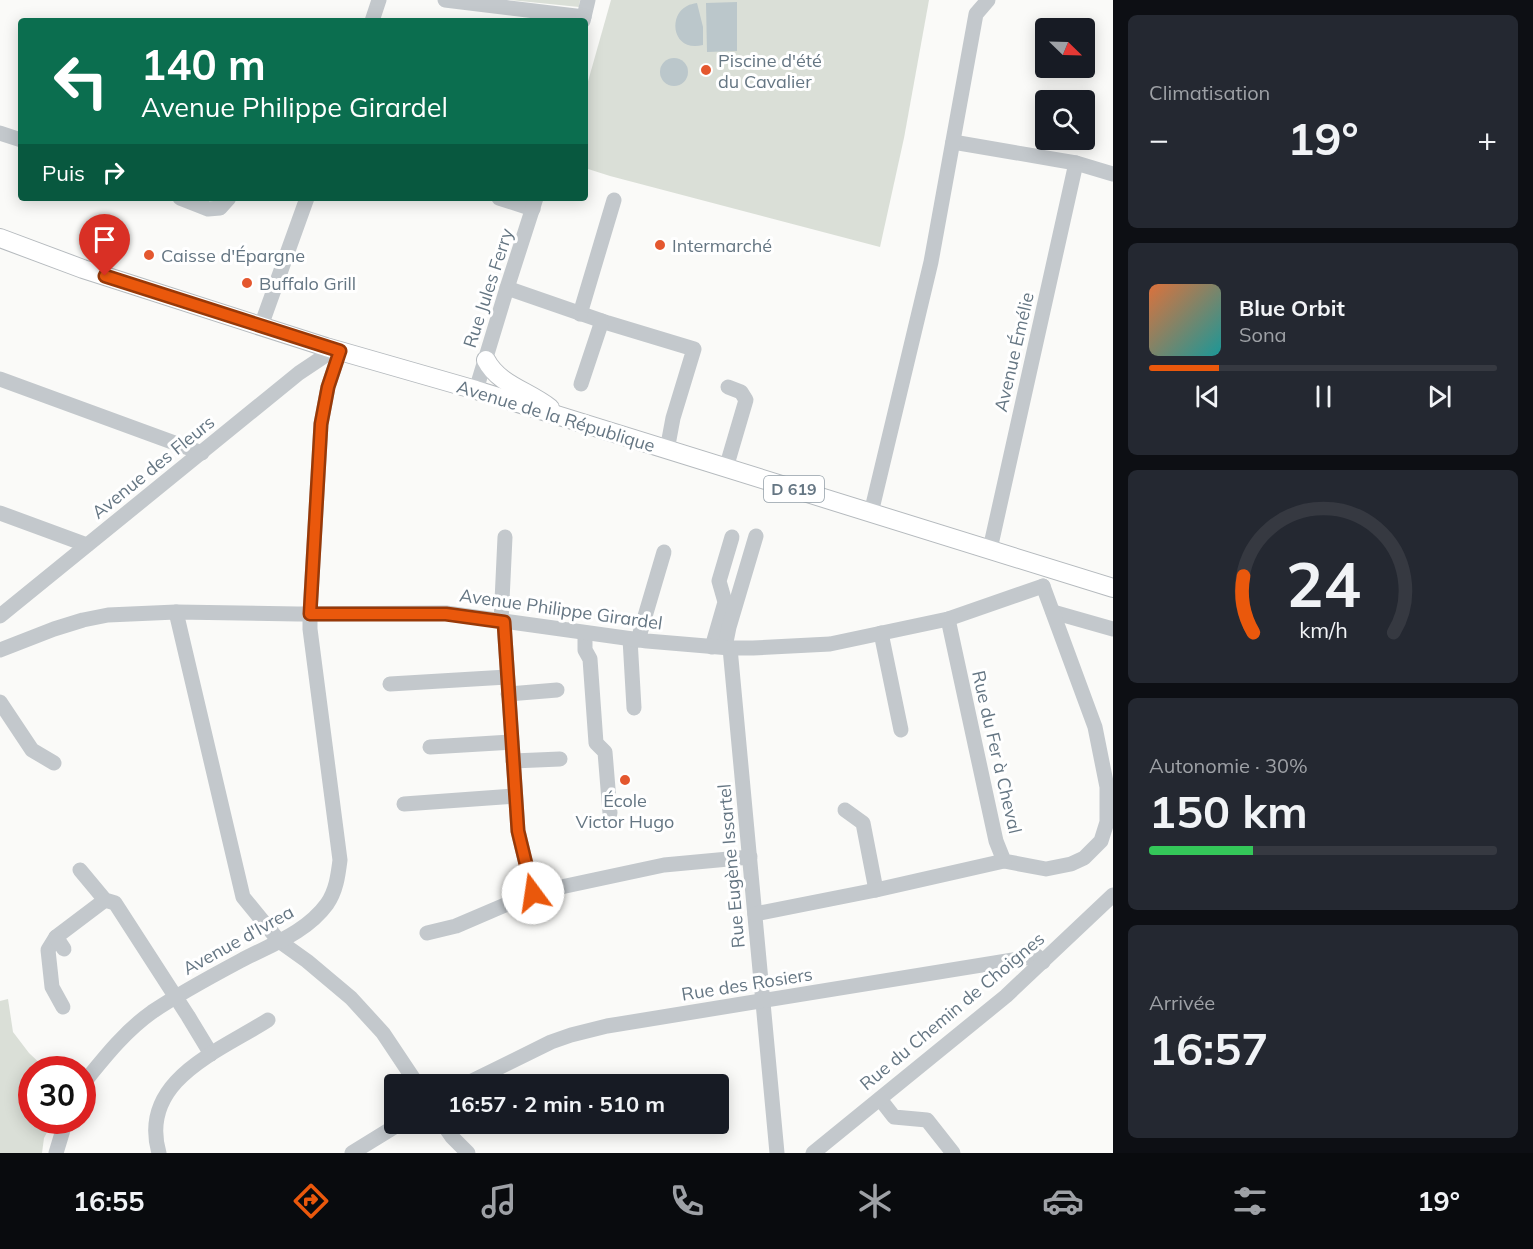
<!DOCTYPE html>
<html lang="fr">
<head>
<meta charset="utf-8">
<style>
  body { margin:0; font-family:Mulish,sans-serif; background:#242831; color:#f1f3f6; height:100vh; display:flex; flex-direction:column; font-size:22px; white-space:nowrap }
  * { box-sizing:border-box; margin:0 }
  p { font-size:20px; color:#9ea1a6 }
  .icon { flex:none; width:33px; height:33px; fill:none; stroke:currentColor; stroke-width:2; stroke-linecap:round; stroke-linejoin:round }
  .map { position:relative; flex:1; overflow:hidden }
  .panel { display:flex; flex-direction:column; gap:15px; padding:15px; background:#0d0f14; width:420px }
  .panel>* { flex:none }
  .banner { position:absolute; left:18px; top:18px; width:570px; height:183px; border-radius:6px; box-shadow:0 3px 15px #0003; background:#0b6e4f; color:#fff; overflow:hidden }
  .needle { width:39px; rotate:113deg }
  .fabs { position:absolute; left:1035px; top:18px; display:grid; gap:12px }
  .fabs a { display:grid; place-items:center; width:60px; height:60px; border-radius:6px; background:#171b24; box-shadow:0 3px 15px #0003; font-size:30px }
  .speed { position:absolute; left:18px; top:1056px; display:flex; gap:12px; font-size:30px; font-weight:700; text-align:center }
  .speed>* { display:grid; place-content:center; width:78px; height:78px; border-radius:50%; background:#171b24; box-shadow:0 3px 15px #0003; line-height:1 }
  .speed .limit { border:9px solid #d22; background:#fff; color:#111 }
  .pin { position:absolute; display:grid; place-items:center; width:51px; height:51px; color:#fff; margin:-62px -26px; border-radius:50% 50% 50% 0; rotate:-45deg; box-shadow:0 0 6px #0007 }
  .pin .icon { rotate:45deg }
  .me { position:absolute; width:66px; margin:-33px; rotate:346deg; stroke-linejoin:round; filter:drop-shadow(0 0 4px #0008) }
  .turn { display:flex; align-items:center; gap:21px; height:126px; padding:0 24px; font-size:27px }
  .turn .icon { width:78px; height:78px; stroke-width:2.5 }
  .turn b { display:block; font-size:42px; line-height:51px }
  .then { display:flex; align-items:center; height:57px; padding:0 24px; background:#0003; gap:12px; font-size:22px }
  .big { font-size:45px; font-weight:700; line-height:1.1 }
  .panel .card { flex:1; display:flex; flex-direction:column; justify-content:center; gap:9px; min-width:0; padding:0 21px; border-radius:9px; background:#242831 }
  .panel .dial { align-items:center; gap:0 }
  .dial svg { height:156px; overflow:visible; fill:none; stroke:#363941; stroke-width:7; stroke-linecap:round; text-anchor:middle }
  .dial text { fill:#f1f3f6; stroke:none }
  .song { display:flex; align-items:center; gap:18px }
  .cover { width:72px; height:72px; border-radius:9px; background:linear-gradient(135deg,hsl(20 70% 55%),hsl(180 70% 35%)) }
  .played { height:6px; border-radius:3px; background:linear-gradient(90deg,#ea580c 20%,#363941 20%) }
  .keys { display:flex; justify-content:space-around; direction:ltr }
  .heat { display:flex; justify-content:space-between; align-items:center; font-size:33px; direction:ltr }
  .charge { height:9px; border-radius:4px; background:linear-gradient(90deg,#34c759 30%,#363941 0) }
  .trip { position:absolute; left:384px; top:1074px; width:345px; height:60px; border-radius:6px; background:#171b24; box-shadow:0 3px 15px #0003; font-weight:700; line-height:60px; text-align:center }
  .tabs { display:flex; height:96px; justify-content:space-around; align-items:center; background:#090b0e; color:#9ea1a6 }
  .tabs .icon { width:42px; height:42px }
  .tabs .current { color:#ea580c }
  .tabs b { font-size:27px; color:#f1f3f6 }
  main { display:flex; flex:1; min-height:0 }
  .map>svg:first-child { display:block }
</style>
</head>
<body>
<main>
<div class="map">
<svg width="1113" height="1153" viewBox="0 0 1113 1153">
  <rect width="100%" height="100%" fill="#fafaf8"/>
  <g fill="#dadfd7">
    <path d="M510 0H580L579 7Z"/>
    <path d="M611 0H929L904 138 880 247 610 176 585 168V92Z"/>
    <path d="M8 999 13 1032 29 1053 46 1069 32 1070V1120L53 1121 44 1138 42 1153H0V1001Z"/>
  </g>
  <g fill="#bbc7cb">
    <path d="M737 2V51L707 52 706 3Z"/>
    <path d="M697 3 703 27V45C673 53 667 16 687 6 690 4 693 4 697 3Z"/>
    <circle cx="674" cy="72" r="14"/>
  </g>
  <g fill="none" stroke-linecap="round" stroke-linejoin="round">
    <defs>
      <g id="major">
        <path d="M0 238 83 269 326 347 476 390 1113 588"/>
        <path d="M486 360C499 385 529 391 550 408"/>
      </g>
    </defs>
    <use href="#major" stroke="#b5babe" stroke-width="20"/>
    <g stroke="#c3c8cc" stroke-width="15">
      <path d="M445 0 584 17"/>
      <path d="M372 21 379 0"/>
      <path d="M583 21 588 0"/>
      <path d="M0 133 21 140"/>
      <path d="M953 142 1076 163 1113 174"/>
      <path d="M180 198 208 209 220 208 229 198"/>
      <path d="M499 198 533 209"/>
      <path d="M507 288 608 323 694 349 673 418 667 450"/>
      <path d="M580 314 614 200"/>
      <path d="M261 326 307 198"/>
      <path d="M0 379 202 453"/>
      <path d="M581 384 602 321"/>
      <path d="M476 390 507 288 536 198"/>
      <path d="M726 468 746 400 741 392 728 387"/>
      <path d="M0 513 87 545"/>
      <path d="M871 513 931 262 976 14 988 0"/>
      <path d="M990 549 1076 163"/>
      <path d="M176 612 243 897 279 941 307 961 351 998 383 1033 417 1084"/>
      <path d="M1053 612 1113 629"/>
      <path d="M0 616 299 373 323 357 326 347"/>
      <path d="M948 619 996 841 1004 861 1046 869 1071 864 1084 858 1101 841 1107 822V787L1095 727 1043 586"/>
      <path d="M501 622 505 537"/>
      <path d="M585 633V650L590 659 596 743 605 752 610 813"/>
      <path d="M881 633 901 730"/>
      <path d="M630 639 634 708"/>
      <path d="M638 640 664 552"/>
      <path d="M712 647 725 602 719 581 732 537"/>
      <path d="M725 647 729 627 756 536"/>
      <path d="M730 648 777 1153"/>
      <path d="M0 650 54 629 83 620 108 615 176 612 298 614 446 613 647 641 730 648H753L830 644 948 619 1043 586"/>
      <path d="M390 684 507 677"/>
      <path d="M508 694 557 690"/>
      <path d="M0 702 32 750 54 763"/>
      <path d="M430 747 512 742"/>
      <path d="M513 761 560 759"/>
      <path d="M404 804 515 796"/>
      <path d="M845 810 863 823 876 890"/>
      <path d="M80 870 105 900 115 903 188 1016 211 1054"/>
      <path d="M533 893 664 865 750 857"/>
      <path d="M755 914 876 890 1004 861"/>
      <path d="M427 933 456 926 533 893 518 831 504 622"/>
      <path d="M56 937 48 950 52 987 63 1007"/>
      <path d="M64 949 56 937 105 900"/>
      <path d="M466 1084 551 1042 571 1035 607 1026 1037 956 1043 962"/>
      <path d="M82 1085C104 1058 124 1032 152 1012 180 993 210 977 240 961 270 945 306 933 327 904 336 891 338 876 340 860L310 629V613L321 424 328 387 340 351"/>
      <path d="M880 1099 894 1117 927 1120 953 1153"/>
      <path d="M443 1124 452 1137 468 1153"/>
      <path d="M56 1153 66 1120"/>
      <path d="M159 1153C138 1080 220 1051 268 1020"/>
      <path d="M352 1153 399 1124"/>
      <path d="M813 1153 1006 996 1113 895"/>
    </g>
    <use href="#major" stroke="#fff" stroke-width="18"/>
  </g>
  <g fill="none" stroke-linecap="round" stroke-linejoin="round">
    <defs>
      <path id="route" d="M105 276 340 351 328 387 321 424 310 614H446L504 622 518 831 533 893"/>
    </defs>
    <use href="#route" stroke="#983908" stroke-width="15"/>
    <use href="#route" stroke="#ea580c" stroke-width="10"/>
  </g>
  <g fill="#e4572e" stroke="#fff" stroke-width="2">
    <circle cx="706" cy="70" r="6"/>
    <circle cx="660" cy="245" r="6"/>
    <circle cx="149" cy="255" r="6"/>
    <circle cx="247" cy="283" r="6"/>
    <circle cx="625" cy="780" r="6"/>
  </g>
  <g text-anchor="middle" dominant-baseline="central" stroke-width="6" stroke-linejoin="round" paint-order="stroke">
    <rect fill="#fff" stroke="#939fa8" stroke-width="1.5" x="764" y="476" width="60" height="26" rx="4.5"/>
    <g font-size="16" font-weight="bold" fill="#657683">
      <text x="794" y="489">D 619</text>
    </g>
    <g font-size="18" fill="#657683" stroke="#fff" text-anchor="start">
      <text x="718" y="60">Piscine d'été<tspan x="718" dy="21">du Cavalier</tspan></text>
      <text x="672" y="245">Intermarché</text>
      <text x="161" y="255">Caisse d'Épargne</text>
      <text x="259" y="283">Buffalo Grill</text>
      <text x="625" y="800" text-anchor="middle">École<tspan x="625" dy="21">Victor Hugo</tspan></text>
    </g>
    <g font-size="18" fill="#657683" stroke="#fff">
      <text transform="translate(488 288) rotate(-72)">Rue Jules Ferry</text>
      <text transform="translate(1014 352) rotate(-77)">Avenue Émélie</text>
      <text transform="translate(556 416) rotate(17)">Avenue de la République</text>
      <text transform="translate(153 467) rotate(-39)">Avenue des Fleurs</text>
      <text transform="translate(561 609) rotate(8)">Avenue Philippe Girardel</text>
      <text transform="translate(997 752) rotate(77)">Rue du Fer à Cheval</text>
      <text transform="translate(731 866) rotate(-95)">Rue Eugène Issartel</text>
      <text transform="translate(238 940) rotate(-29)">Avenue d'Ivrea</text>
      <text transform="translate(747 984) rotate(-9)">Rue des Rosiers</text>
      <text transform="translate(952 1011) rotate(-40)">Rue du Chemin de Choignes</text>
    </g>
  </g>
</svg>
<div class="fabs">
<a><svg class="needle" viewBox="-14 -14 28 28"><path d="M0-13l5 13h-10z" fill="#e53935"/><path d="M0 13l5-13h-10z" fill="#9ea1a6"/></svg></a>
<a><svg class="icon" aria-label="search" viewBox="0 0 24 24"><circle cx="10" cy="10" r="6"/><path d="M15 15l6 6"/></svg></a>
</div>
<div class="speed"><div class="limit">30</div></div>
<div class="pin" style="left:105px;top:276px;background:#d93025"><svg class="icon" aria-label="arrive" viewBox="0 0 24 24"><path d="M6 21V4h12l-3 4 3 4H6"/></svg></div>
<svg class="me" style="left:533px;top:893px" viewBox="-20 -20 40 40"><circle r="19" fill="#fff"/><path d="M0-13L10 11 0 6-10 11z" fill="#ea580c"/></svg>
<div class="trip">16:57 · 2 min · 510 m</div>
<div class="banner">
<div class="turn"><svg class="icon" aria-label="left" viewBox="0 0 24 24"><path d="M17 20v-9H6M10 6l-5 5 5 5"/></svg><div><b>140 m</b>Avenue Philippe Girardel</div></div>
<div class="then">Puis<svg class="icon" aria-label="right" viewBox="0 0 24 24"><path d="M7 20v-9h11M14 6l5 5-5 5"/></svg></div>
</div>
</div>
<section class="panel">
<div class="card"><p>Climatisation</p>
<div class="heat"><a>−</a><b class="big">19°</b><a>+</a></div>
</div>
<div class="card">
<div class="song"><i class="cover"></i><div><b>Blue Orbit</b><p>Sona</p></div></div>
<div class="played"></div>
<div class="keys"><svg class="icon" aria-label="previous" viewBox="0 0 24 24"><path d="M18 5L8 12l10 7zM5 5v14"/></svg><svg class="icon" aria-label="pause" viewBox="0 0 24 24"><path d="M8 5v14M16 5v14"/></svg><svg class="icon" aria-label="next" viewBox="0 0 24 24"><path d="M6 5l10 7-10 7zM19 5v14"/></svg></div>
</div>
<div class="card dial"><svg viewBox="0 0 100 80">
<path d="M14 69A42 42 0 1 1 86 69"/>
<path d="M14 69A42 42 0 0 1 9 40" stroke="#ea580c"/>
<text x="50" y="56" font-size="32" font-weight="700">24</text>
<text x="50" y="72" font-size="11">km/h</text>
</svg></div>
<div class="card"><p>Autonomie · 30%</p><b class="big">150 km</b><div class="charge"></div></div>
<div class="card"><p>Arrivée</p><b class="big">16:57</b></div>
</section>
</main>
<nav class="tabs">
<b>16:55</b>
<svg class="icon current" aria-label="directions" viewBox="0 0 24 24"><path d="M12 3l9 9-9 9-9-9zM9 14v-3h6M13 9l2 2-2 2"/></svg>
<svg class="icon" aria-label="music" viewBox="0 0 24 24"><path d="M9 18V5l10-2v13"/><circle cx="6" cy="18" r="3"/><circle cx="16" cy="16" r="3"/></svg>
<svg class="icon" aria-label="phone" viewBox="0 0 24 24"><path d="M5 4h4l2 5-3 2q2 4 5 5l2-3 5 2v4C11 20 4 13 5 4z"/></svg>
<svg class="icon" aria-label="climate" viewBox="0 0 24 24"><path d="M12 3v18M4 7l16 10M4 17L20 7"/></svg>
<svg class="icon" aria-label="car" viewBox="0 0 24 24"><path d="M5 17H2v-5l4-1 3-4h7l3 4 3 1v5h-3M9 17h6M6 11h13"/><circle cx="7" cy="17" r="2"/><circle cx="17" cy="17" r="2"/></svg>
<svg class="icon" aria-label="filters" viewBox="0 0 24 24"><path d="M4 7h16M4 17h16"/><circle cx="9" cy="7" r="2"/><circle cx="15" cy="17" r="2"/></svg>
<b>19°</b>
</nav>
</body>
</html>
